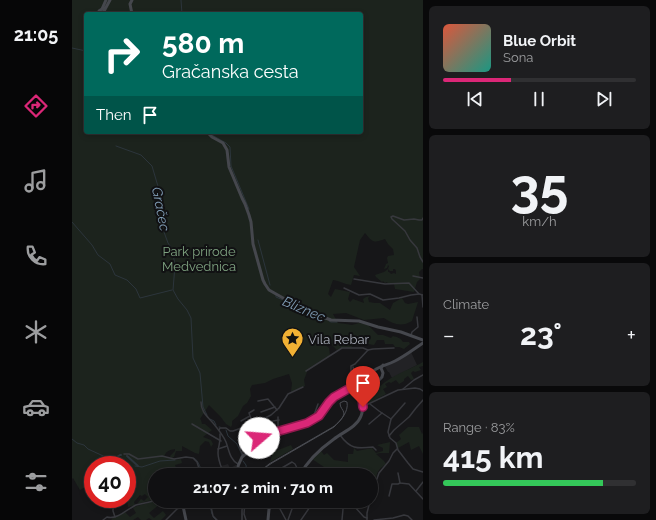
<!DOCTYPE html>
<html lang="en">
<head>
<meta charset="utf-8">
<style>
  body { margin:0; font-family:Raleway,sans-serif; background:#1e1e20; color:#f1f3f6; height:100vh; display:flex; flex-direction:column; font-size:15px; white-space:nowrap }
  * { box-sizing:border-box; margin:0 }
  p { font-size:13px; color:#9c9d9f }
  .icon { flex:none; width:22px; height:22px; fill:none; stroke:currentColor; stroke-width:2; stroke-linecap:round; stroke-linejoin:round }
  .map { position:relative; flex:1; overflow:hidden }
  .side { display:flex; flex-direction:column; gap:6px; padding:6px; background:#09090a; width:233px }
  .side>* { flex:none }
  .hud { position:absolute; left:12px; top:12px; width:279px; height:122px; border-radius:4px; box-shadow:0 2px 6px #0003,0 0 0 1px #303032; background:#00695c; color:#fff; overflow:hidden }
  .speed { position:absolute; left:12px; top:456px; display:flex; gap:8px; font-size:20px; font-weight:700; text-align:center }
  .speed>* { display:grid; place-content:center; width:52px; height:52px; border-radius:50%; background:#101012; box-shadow:0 2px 6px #0003,0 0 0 1px #303032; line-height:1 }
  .speed .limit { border:6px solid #d22; background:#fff; color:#111 }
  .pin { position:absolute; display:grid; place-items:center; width:34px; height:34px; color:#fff; margin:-41px -17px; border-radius:50% 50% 50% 0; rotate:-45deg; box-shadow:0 0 4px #0007 }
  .pin .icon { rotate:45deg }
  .me { position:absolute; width:44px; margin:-22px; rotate:72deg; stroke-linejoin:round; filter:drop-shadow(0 0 3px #0008) }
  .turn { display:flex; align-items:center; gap:14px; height:84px; padding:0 12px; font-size:18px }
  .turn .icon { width:52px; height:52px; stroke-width:2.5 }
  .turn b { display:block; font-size:28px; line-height:34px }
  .then { display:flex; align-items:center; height:38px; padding:0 12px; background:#0003; gap:8px; font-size:15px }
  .big { font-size:30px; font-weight:700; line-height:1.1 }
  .side .widget { flex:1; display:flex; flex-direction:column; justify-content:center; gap:6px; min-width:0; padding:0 14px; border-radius:6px; background:#1e1e20 }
  .side .dial { align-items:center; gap:0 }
  .dial b { font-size:52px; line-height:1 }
  .song { display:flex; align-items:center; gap:12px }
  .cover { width:48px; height:48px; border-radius:6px; background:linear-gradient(135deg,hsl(10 70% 55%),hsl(170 70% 35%)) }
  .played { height:4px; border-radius:2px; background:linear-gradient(90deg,#db2777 35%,#303032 35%) }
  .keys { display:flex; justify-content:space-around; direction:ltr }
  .heat { display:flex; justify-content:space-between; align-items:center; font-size:22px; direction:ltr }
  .charge { height:6px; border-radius:3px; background:linear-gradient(90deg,#34c759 83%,#303032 0) }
  .trip { position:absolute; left:76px; top:468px; width:230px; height:40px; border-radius:20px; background:#101012; box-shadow:0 2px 6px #0003,0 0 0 1px #303032; font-weight:700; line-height:40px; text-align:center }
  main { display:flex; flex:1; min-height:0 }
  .dock { display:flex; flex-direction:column; width:72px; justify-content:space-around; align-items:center; background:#060607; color:#9c9d9f }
  .dock .icon { width:28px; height:28px }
  .dock .current { color:#db2777 }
  .dock b { font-size:18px; color:#f1f3f6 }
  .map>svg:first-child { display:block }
</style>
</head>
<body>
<main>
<nav class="dock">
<b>21:05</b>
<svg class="icon current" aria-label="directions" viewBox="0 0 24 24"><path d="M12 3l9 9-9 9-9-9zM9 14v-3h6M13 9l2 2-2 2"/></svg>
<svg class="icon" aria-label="music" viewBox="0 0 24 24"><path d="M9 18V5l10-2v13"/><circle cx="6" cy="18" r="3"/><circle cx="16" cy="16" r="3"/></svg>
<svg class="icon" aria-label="phone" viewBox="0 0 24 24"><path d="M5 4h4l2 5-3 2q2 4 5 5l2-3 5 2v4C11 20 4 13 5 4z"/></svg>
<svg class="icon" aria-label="climate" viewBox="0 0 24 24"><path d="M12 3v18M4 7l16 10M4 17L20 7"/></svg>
<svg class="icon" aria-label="car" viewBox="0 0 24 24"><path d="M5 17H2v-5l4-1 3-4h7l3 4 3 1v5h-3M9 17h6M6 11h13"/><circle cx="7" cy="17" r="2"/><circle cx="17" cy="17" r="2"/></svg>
<svg class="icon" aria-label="filters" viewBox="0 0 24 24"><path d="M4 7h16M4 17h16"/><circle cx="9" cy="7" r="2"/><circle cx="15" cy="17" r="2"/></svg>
</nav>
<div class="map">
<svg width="351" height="520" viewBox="0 0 351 520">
  <rect width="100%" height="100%" fill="#161618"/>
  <g fill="#222225">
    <path d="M339 352 345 365 320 378 317 372H316L312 365Z"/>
    <path d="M156 464 158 468 164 465 166 475H153L152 473H153L151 467H150L149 466Z"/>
  </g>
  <g fill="#1c231d" fill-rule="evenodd">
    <path d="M0 0H351V269H350L347 272 348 279 345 282 342 292 323 289 322 284H316L315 282 313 283 311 281 310 282 304 277 303 275 312 272 316 269V272H317L319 274 322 273 324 274V271L323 269H321V271H318L316 269 317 266 316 265 315 268 312 269 314 264 316 263 315 258 316 256 322 255 321 249 316 244 313 239C302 243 301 243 293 233L288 240 282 267 288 276 282 275 279 285C272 284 268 281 261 280L256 294 259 297 263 289 278 292 276 299 278 302 281 299 292 303 291 299 294 297 298 296 296 298 297 302 303 303H308L318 310 321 303 330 298 333 303 336 304 346 302 340 321C330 327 322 325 312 318L292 320 274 313 261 314 266 323 274 324 280 325 287 323 296 325 306 335H311L319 338 321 336C325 337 329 338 331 342H337L338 344 332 349 327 347H323L321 344H313L312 340H305L302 345 296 344 298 338 295 337V338L288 337 284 340 279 348C274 347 270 347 265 350L259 344 254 341 251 343 257 348 258 355 234 370 235 372 232 380 233 386 219 392 220 383 217 374 201 379 193 383 180 385 178 389 179 396 175 403 171 406 166 416 160 421V425L159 427 154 424 148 416 137 405 128 419 129 420 130 424H133L140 430 131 437 139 440 141 444 139 447 137 442 133 441 128 446 127 454 123 453 110 446V451H104L102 457 99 458 98 456 103 451V449C97 450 94 451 92 457L103 460 109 459 110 463 103 465 107 475H90L88 472 82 475 83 476V498L80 500 65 504 69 499 72 501 76 497 73 494 70 496 68 495 62 502 63 505 56 507 55 499V465H21V487L15 491 13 487 8 490 1 478 0 479ZM14 14H289V132H14Z"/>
    <path d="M351 362V366L347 367 349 370 343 372 341 371 339 373 342 379 339 380 336 376 332 379V381L327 384 324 380 319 383 317 382 313 384 315 387 311 389 314 394 297 403 293 400 295 396 301 390 303 392C314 377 335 371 351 362Z"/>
    <path d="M336 427H347L350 434 351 433V454L347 446 339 450 337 442 326 448 324 443 329 439 327 435Z"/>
    <path d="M318 442 317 453H308L304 454 312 461 314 464C308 468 305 471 304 478L302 477 300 481H299V475H281L279 469 267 470 252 467 240 459 249 451 252 455 255 453 262 460 276 462V454H281L282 448 285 451 300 448 304 453 311 451V448L305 445Z"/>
    <path d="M219 445 221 449 198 462 201 452Z"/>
    <path d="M83 501H87L89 503 77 513 82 518 91 511 94 515 89 520H80L77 518 74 520H69L66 517 61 520H40L39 519 53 512 58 517 64 513 61 508 65 506Z"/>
  </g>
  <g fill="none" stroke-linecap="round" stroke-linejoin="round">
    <g stroke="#2c353c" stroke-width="1">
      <path d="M109 0 110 14"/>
      <path d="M0 48 14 51"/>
      <path d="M140 135 154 143 158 147 159 166 177 209"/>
      <path d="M44 146 69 155 80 166 90 200 92 232 96 243 100 249 103 265 101 290 106 299 115 310 119 318 121 358 128 373 131 407 135 415"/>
      <path d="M0 222 20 245 26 255 38 264 43 275 55 280 64 289 68 298 100 290"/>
      <path d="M186 240 198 285"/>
      <path d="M204 295V297L216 302"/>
      <path d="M231 311 243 317 250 318"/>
      <path d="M257 321 259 322H265"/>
      <path d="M138 419 142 421 144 425"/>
      <path d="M147 427H148"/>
      <path d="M154 430 156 436 165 444 170 455"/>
      <path d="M0 439 5 443 12 445 16 449 40 460"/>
      <path d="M122 458C127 461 129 469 130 475"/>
      <path d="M171 461 174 465 175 475"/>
      <path d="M63 466 70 467 88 461 103 460"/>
      <path d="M137 501 140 514"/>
      <path d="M193 501 194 502 198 505"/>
      <path d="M141 517 144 520"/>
    </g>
    <g stroke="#2c353c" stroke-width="2">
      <path d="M55 456 66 466"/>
      <path d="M40 460 48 455H49"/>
    </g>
    <g stroke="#37383d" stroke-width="1.5">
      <path d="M351 218 350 220H347L342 219 332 220 321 216 319 217 320 219 333 231 338 240 345 248 348 257 351 262"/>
      <path d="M341 276 351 278"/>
      <path d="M282 279 313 284 337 283 347 294 351 295"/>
      <path d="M272 288 287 295 298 294 311 300 327 298 339 295 347 294"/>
      <path d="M350 295 351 307"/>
      <path d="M339 335 340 332 346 327 345 317"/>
      <path d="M296 350 301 349 322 348"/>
      <path d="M234 371 270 348H291L296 350"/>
      <path d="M280 386C285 380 283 374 281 367"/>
      <path d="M281 388 275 378 279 371V366L283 364 296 350"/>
      <path d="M331 389 342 380 351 375"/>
      <path d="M186 401 196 399 205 410"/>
      <path d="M129 402C129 412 135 416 141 423 146 429 151 435 154 442 157 450 158 460 166 464"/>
      <path d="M333 403 319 419 316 432 318 438 324 443 326 450 336 463 341 469 351 472"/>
      <path d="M298 404 307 411 319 419"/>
      <path d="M292 406 326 390 343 388 348 389 351 391"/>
      <path d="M189 412 203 407"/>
      <path d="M178 416 177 413 182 410"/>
      <path d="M242 419V415L246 404"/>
      <path d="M169 421 178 416 181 423"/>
      <path d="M201 421 207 420"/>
      <path d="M194 422 197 434"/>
      <path d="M120 424 149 441"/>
      <path d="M297 424 310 413"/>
      <path d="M147 430 148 428H154L158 431H161L183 423 199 415 207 408 216 394 231 387"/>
      <path d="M206 430V417"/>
      <path d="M174 431C176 437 175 443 177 449"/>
      <path d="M148 434C149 442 146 446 146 453 146 461 150 468 152 475"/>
      <path d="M268 435C278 449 285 449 301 447L304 450"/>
      <path d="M317 436 322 430 337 417 344 408 351 400"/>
      <path d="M167 443 168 449 171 455"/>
      <path d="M146 449 155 446"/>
      <path d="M52 454H57L66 459 90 456 102 459 114 457 121 458 125 462 129 475"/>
      <path d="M232 468 248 475"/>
      <path d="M326 473 328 483 337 484 351 499"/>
      <path d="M201 475 203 472 220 462 223 464 228 474"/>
      <path d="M344 491 351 482"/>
      <path d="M317 496 320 484H326L328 483"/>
      <path d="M299 498 302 487 307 473 317 461 321 453 325 449"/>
      <path d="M41 499V511L43 517"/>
      <path d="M173 501 172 514 174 520"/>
      <path d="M208 501V509L214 520"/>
      <path d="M268 501 271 509 270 520"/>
      <path d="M138 502 141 516 145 520"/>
      <path d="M130 505 134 501"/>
      <path d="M282 506 292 517 295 518"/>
      <path d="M31 520 35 517C45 520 55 509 64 505 70 503 77 503 83 500"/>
      <path d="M94 520 105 509 111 506"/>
      <path d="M216 520 221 506"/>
      <path d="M229 520 242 501"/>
      <path d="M295 520V513L298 501"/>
      <path d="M302 520 321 518 332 515 336 516 340 520"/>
    </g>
    <g stroke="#45474d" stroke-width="3">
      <path d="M34 0 30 9 27 11V13L29 14 31 13 38 0"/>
      <path d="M60 14 58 4 60 0"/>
      <path d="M135 132 140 137 151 143 155 150 157 167 170 198 173 204 177 215 179 222 181 244 191 280 193 284 197 290 234 311 259 320 287 321 306 327 329 332 351 340"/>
      <path d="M294 383C300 366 309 368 323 361 333 356 342 349 351 343"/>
      <path d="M292 387 294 390H297L310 377 311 373 309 368 311 365"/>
      <path d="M167 475 166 466 170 457 177 451 186 439 189 437 235 423 247 416 257 402 264 396 276 389 295 383 299 385 298 389"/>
      <path d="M228 475C236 460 248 449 262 439 271 432 285 427 289 416 292 409 290 404 290 397 291 394 292 391 292 388"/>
      <path d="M113 501 111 506 114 520"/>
      <path d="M196 520 197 509 203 501"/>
    </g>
    <g stroke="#4a4c52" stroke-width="1">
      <path d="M184 475 197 464 261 427C265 424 272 418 272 413 271 409 268 408 268 403L272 401 275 402C277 412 268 421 262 427L200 463 191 469 185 475"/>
      <path d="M170 520V510L171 501"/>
    </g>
  </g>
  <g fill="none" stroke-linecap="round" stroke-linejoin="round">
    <defs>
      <path id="route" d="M187 438 190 436 235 423 247 416 257 402 262 397 278 388 287 386H291L292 388 290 398 291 407"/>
    </defs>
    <use href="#route" stroke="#8e194d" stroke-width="10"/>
    <use href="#route" stroke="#db2777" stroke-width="7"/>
  </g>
  <defs>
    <symbol id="sight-pin" viewBox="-11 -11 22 30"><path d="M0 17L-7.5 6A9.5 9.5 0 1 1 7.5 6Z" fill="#f2b134" stroke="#111113"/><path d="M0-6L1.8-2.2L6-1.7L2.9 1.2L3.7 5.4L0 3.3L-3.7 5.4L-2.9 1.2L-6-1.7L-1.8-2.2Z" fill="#111"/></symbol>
  </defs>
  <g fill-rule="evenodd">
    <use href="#sight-pin" x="208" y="326" width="25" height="34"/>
  </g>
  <g text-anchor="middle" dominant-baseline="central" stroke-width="4" stroke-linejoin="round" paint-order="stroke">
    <g font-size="13" fill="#7fa381" stroke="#111113">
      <text x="127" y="251">Park prirode<tspan x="127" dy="15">Medvednica</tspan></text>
    </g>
    <g font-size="13" fill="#a8adb8" stroke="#111113" text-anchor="start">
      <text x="236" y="339">Vila Rebar</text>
    </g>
    <g font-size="14" font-style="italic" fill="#7f9bb3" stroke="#111113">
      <text transform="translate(89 209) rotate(79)">Gračec</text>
      <text transform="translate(232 309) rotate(23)">Bliznec</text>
    </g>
  </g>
</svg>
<div class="speed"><div class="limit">40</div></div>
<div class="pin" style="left:291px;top:407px;background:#d93025"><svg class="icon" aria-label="arrive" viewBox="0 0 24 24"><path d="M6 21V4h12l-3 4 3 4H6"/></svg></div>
<svg class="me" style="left:187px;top:438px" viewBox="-20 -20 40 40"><circle r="19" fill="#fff"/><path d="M0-13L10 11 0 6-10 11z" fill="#db2777"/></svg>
<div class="trip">21:07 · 2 min · 710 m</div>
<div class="hud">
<div class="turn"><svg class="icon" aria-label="right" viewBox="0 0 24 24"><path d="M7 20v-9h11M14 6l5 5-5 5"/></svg><div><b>580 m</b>Gračanska cesta</div></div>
<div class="then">Then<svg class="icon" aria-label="arrive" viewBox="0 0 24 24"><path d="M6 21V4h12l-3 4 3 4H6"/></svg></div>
</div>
</div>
<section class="side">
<div class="widget">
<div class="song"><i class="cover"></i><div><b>Blue Orbit</b><p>Sona</p></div></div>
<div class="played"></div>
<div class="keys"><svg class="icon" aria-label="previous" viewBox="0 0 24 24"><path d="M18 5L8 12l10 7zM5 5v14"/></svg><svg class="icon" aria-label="pause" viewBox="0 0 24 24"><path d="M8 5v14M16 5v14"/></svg><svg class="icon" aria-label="next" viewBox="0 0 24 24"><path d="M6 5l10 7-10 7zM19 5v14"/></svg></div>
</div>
<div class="widget dial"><b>35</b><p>km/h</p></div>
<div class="widget"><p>Climate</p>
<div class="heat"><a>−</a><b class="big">23°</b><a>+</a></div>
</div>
<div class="widget"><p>Range · 83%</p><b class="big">415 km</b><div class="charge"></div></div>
</section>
</main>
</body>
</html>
